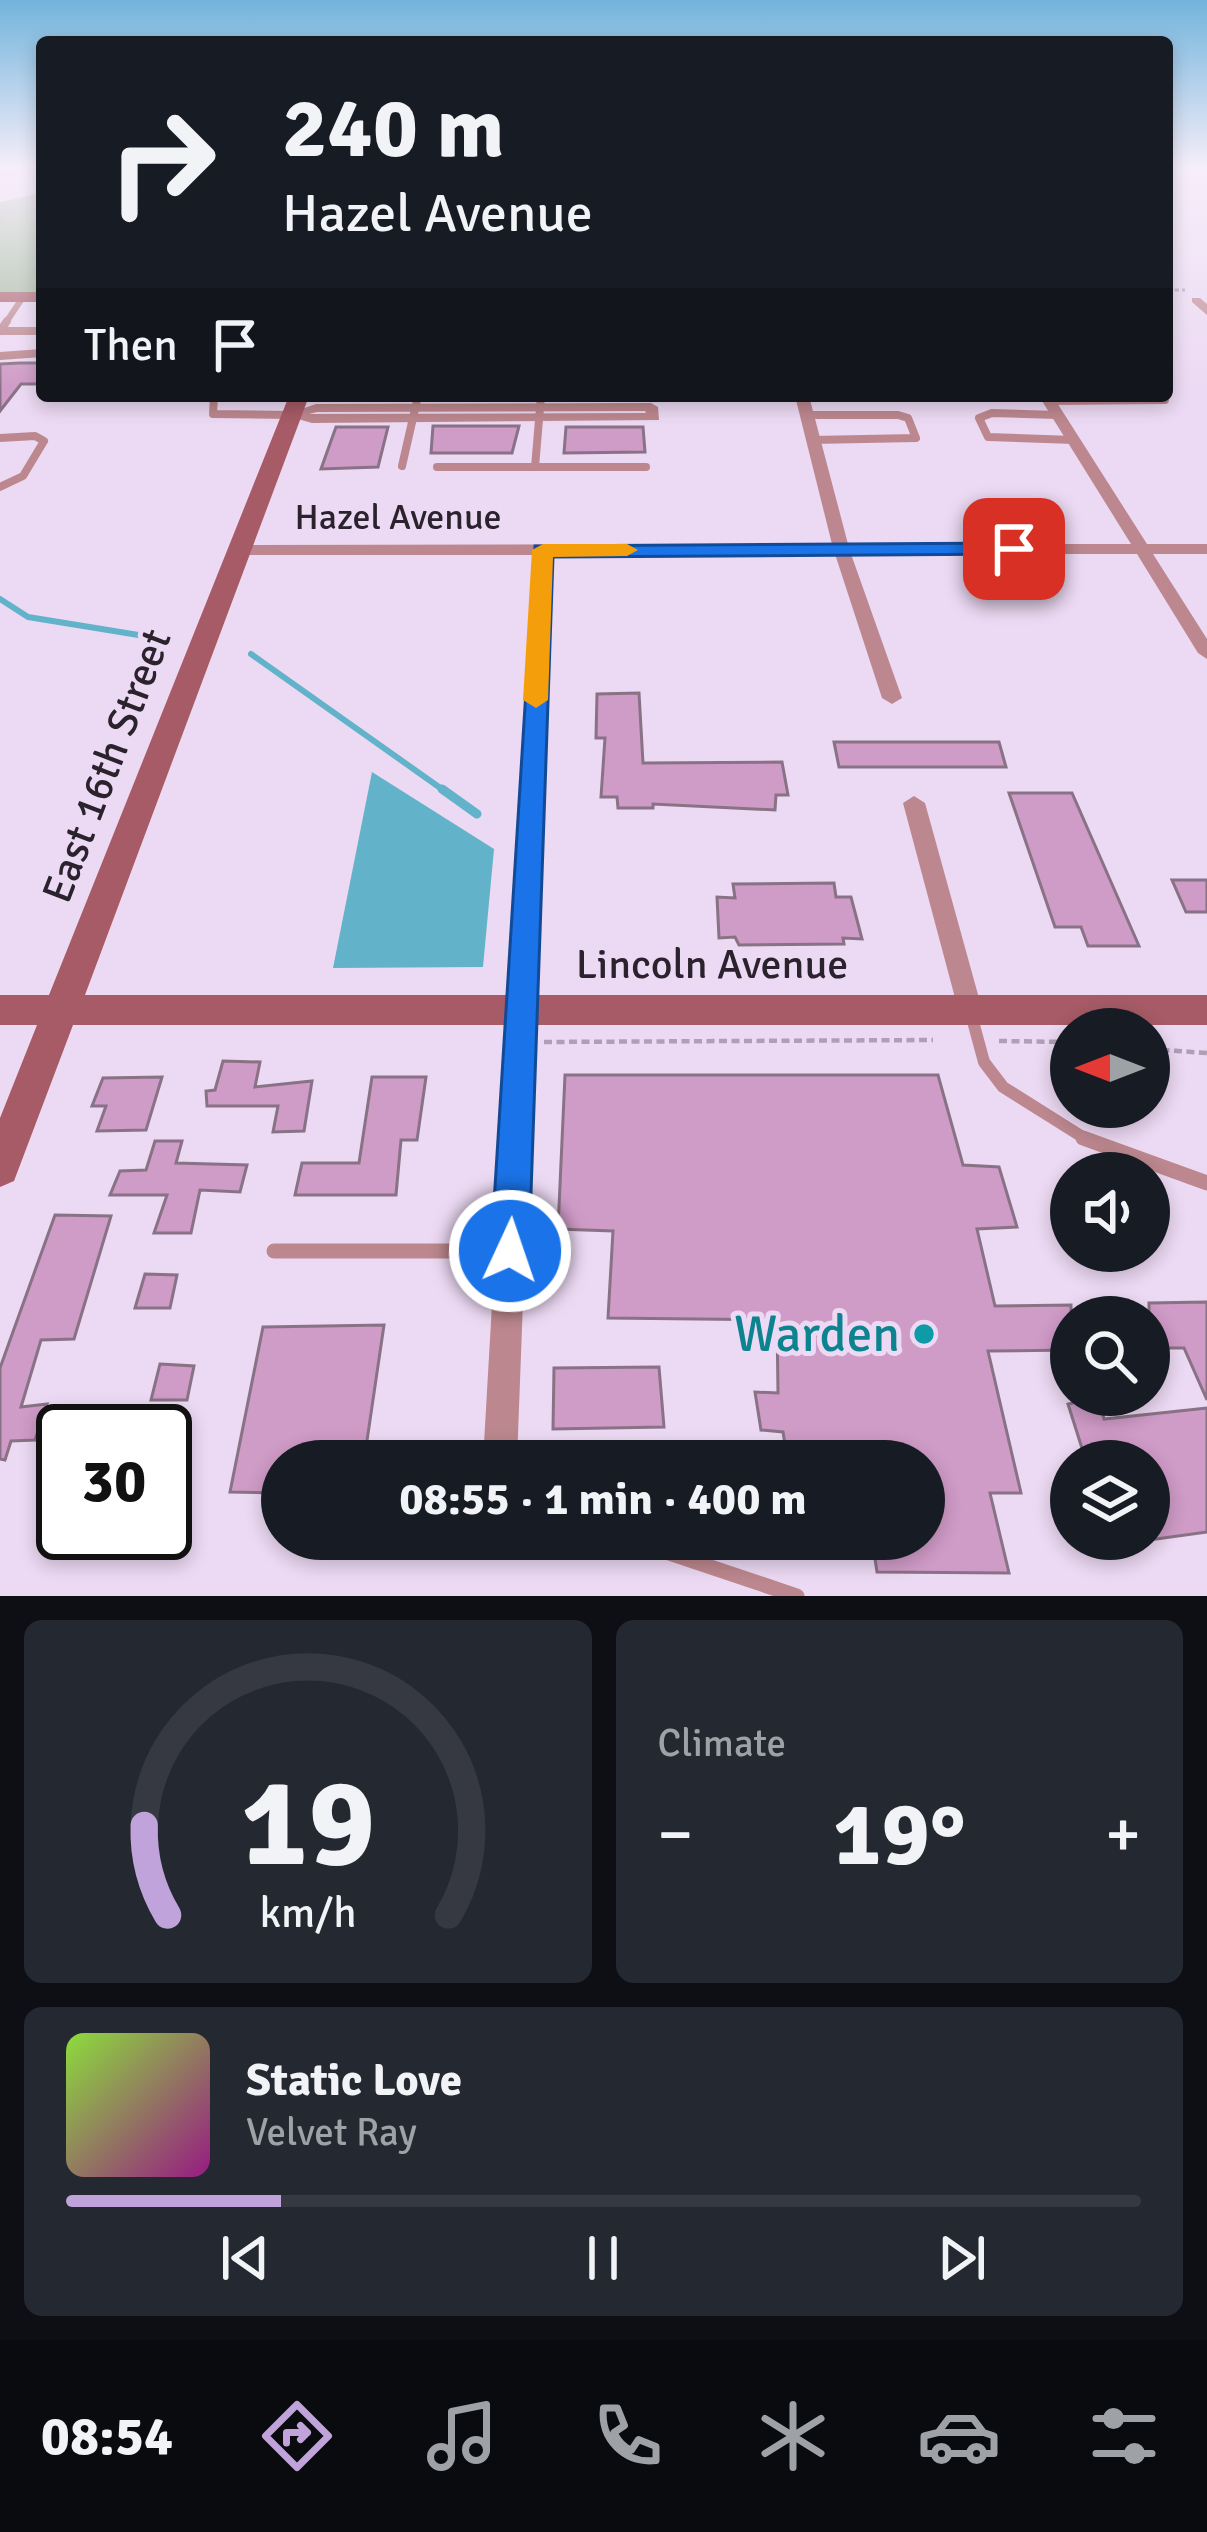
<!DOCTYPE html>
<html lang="en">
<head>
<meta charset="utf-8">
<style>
  body { margin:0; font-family:Signika,sans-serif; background:#242831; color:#f1f3f6; height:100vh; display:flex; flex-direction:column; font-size:45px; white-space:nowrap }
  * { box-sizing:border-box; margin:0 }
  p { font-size:39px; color:#9ea1a6 }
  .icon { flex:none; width:66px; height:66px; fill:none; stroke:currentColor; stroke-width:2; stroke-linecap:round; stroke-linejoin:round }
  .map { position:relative; height:1596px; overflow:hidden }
  .sheet { display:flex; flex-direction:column; gap:24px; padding:24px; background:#0d0f14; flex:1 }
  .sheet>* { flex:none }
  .hud { position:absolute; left:36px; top:36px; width:1137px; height:366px; border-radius:12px; box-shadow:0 6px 18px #0003; background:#171b24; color:#f1f3f6; overflow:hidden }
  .needle { width:78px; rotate:270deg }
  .tools { position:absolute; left:1050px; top:1008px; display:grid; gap:24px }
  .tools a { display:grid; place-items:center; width:120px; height:120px; border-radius:50%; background:#171b24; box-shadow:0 6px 18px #0003; font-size:60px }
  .speed { position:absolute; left:36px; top:1404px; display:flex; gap:24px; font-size:60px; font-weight:700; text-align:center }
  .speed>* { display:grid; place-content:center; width:156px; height:156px; border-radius:50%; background:#171b24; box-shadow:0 6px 18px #0003; line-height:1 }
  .speed .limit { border:6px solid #111; border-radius:18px; background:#fff; color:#111 }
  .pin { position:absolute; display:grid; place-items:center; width:102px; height:102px; color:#fff; margin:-51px; border-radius:24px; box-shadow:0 6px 18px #0006 }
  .me { position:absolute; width:132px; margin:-66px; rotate:3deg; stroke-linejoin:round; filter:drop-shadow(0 0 9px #0008) }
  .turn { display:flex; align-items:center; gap:42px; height:252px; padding:0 48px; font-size:54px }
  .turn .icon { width:156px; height:156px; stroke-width:2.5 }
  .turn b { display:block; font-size:84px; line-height:102px }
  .then { display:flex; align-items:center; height:114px; padding:0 48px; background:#0003; gap:24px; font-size:45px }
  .big { font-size:90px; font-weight:700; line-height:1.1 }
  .sheet .tile { flex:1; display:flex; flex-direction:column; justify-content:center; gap:18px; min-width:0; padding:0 42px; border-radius:18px; background:#242831 }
  .sheet .dial { align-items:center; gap:0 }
  .dial svg { height:312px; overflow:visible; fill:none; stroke:#363941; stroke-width:7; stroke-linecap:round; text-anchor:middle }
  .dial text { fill:#f1f3f6; stroke:none }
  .song { display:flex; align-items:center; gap:36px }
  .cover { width:144px; height:144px; border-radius:18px; background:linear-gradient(135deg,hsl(90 70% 55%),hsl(310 70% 35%)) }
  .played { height:12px; border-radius:6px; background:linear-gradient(90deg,#bfa3da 20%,#363941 20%) }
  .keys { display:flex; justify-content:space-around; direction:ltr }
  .heat { display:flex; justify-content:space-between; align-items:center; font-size:66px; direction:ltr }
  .sheet .tiles { flex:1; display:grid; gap:24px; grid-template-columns:1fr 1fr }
  .tile:last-child { grid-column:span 2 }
  .trip { position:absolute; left:261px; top:1440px; width:684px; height:120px; border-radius:60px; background:#171b24; box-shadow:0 6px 18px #0003; font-weight:700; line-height:120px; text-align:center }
  .tab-bar { display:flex; height:192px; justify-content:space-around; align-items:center; background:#090b0e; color:#9ea1a6 }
  .tab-bar .icon { width:84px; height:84px }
  .tab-bar .active { color:#bfa3da }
  .tab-bar b { font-size:54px; color:#f1f3f6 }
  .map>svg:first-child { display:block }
</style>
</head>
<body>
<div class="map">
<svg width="1207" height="1596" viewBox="0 0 1207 1596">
  <rect width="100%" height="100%" fill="#ecd9f3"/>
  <path fill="#a2ba9b" d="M42 193V294H0V202Z"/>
  <path fill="#62b3c9" d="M372 772 494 849 483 967 333 968Z"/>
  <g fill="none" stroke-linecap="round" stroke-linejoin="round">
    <g stroke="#62b3c9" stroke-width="6">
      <path d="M0 599 28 617 157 638"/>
      <path d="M251 654 446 792"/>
    </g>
    <path stroke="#62b3c9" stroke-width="9" d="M442 789 477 814"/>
  </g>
  <g fill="#cf9bc7" stroke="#897285" stroke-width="3">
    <path d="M20 363H42V384H21L0 411V364Z"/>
    <path d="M433 426H519L512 453H431Z"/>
    <path d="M336 427H388L378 467 321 469Z"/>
    <path d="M566 427H643L645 452 564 453Z"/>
    <path d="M639 693 643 763 782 762 788 795H776L775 810 653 804V808H618L617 797H601L605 738H596L597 694Z"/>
    <path d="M834 742H999L1006 767H839Z"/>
    <path d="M1009 793H1072L1139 946H1088L1081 927H1055Z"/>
    <path d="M1172 880H1207V912H1186Z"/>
    <path d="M834 883 836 897H851L862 939 843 938 844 944 739 945 735 937 719 938 717 897 735 898 733 884Z"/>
    <path d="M223 1061 260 1062 255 1087 312 1081 304 1131 273 1132 278 1106H207L206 1091 215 1090Z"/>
    <path d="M565 1075H938L963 1165 999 1167 1017 1227 977 1229 995 1306 1071 1305V1350L988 1351 1021 1493H990L1009 1573 877 1572 872 1539H924V1461H832L830 1446 786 1451 783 1432 761 1430 755 1392 778 1393 777 1320 608 1318 613 1231 558 1229Z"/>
    <path d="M162 1077 146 1130 97 1131 106 1106H92L103 1078Z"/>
    <path d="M372 1077H426L417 1140H401L396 1195H295L302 1163H359Z"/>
    <path d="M155 1141H182L176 1163 247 1165 240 1192 200 1190 191 1233H154L167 1195H110L120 1171 146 1170Z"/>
    <path d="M55 1215 111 1216 74 1339 41 1340 21 1407 47 1404 35 1440 11 1441 5 1460 0 1459V1368Z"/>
    <path d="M145 1274 177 1275 170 1308H135Z"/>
    <path d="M1207 1302V1400L1184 1348H1149V1303Z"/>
    <path d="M384 1325 364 1461H282V1493L230 1492 263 1327Z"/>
    <path d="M160 1364 194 1366 187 1400H151Z"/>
    <path d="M659 1367 664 1427 553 1429 554 1368Z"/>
    <path d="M1098 1397 1104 1419 1207 1408V1532L1149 1540V1461H1086L1068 1404Z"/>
  </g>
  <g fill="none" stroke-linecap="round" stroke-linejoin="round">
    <g stroke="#ae9fb4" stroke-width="3" stroke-dasharray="4.5 3" stroke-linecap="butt">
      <path d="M0 169H18"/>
      <path d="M0 175 30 168"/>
      <path d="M30 196 42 199"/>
      <path d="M0 215V222"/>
      <path d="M1167 290H1185"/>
    </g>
    <g stroke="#ae9fb4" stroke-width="4.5" stroke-dasharray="8 4.5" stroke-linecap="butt">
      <path d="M999 1041 1071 1042"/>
      <path d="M544 1042 933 1040"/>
      <path d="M1149 1049 1207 1053"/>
    </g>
    <path stroke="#bc878e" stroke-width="6" d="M5 324 23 297"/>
    <g stroke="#bc878e" stroke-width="8">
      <path d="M0 331H42"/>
      <path d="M0 331 7 321"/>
      <path d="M0 356 42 353"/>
      <path d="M214 396 213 414 291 415"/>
      <path d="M1046 396 1049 401 1165 400"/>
      <path d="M807 415H898L908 418 916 438 812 440"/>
      <path d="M1058 415 992 413 979 418 988 437 1074 440"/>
      <path d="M0 438 35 436 44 441 23 476 0 487"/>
      <path d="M402 466 418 396"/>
      <path d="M437 467H646"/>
      <path d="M535 467 541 396"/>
    </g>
    <path stroke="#bc878e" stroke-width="12" d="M971 1014 984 1062 1003 1087 1089 1141"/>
    <g stroke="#bc878e" stroke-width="15">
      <path d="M1083 1138 1207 1183"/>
      <path d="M274 1251H506"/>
      <path d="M627 1539 797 1596"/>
    </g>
    <g fill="#bc878e" fill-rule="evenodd">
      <path d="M1192 298H1200L1207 304V315L1192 302Z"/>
      <path d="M795 396H809L848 544H1131L1042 401 1054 398 1147 544H1207V554H1153L1207 639V659L1198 653 1137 554H851L902 698 892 704 882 698 835 554 551 555 517 1461H483L535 555H236L228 550 236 545 832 544Z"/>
      <path d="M651 403 658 407 659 420 312 423 284 415 316 404ZM645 411 646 413 309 414 317 412Z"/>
      <path d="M914 796 925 803 982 1009 979 1016 970 1019 961 1016 958 1009 903 803Z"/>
    </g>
    <g fill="#a65b66" fill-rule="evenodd">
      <rect x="0" y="292" width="42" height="10"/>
      <path d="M289 396H309L85 995H1207V1025H73L14 1181 0 1187V1118L37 1025H0V995H49Z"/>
    </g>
  </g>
  <linearGradient id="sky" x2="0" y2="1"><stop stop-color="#72b4dc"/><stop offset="0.43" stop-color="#f6eefa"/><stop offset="1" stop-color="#f6eefa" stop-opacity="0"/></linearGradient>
  <rect width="1207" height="391" fill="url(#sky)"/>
  <path fill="#1a73e8" stroke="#114b97" stroke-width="3" d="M1014 543 1024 549 1021 554 553 557 529 1251 523 1264 510 1270 496 1264 491 1251 535 546Z"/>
  <path fill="#f59e0b" d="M543 544H627L638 550 627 556 553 557 548 700 536 708 523 700 532 550Z"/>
  <circle fill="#0f9aa8" stroke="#ecd9f3" stroke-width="4.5" cx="924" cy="1334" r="12"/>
  <g text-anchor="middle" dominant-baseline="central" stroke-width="10" stroke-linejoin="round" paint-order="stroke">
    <g font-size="36" fill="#2a232d" stroke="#ecd9f3">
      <text x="398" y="517">Hazel Avenue</text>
    </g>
    <g font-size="42" fill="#2a232d" stroke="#ecd9f3">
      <text transform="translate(107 766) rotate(-69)">East 16th Street</text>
      <text x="712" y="964">Lincoln Avenue</text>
    </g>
    <g font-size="51" fill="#0d838f" stroke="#ecd9f3" text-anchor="end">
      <text x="900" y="1334">Warden</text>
    </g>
  </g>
</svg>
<div class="tools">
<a><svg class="needle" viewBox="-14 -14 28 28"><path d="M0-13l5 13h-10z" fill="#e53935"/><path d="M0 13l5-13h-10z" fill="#9ea1a6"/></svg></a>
<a><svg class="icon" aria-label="sound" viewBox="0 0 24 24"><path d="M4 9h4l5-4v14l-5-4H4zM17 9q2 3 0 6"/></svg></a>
<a><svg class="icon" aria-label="search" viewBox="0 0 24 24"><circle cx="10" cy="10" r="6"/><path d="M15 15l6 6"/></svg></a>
<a><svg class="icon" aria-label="layers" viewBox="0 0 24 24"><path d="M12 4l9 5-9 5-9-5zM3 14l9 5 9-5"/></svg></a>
</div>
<div class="speed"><div class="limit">30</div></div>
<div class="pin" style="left:1014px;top:549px;background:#d93025"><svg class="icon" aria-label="arrive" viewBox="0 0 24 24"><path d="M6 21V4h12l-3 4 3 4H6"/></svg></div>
<svg class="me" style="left:510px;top:1251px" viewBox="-20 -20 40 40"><circle r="17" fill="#1a73e8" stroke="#fff" stroke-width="3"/><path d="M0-11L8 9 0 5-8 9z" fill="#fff"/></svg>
<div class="trip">08:55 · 1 min · 400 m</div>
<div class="hud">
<div class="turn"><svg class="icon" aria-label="right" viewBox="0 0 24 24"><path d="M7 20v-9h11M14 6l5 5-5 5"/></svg><div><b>240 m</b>Hazel Avenue</div></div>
<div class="then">Then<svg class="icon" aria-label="arrive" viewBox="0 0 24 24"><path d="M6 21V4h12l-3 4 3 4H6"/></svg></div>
</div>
</div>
<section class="sheet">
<div class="tiles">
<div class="tile dial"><svg viewBox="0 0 100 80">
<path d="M14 69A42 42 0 1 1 86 69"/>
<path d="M14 69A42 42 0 0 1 8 46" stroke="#bfa3da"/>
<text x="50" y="56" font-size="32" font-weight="700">19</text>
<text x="50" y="72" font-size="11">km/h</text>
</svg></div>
<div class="tile"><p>Climate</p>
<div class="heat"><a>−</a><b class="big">19°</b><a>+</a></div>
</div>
<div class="tile">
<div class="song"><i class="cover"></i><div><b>Static Love</b><p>Velvet Ray</p></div></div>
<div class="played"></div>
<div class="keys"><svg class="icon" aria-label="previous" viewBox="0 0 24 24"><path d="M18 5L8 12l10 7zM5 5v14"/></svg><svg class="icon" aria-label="pause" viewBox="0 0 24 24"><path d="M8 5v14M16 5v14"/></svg><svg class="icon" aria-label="next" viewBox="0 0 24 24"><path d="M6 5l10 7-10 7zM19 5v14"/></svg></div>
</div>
</div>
</section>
<nav class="tab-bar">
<b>08:54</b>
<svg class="icon active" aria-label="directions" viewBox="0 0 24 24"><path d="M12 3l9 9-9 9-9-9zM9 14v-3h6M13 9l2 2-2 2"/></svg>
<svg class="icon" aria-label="music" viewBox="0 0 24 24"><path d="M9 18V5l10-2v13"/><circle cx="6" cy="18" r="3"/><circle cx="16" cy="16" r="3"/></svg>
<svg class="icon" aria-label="phone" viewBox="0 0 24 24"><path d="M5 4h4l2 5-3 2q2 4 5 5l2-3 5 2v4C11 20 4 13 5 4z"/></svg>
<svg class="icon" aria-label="climate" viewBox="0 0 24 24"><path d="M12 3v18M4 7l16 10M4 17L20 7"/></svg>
<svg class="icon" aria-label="car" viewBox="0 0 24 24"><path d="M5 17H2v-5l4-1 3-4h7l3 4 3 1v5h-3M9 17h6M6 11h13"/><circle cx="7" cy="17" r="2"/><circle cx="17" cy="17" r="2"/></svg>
<svg class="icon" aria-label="filters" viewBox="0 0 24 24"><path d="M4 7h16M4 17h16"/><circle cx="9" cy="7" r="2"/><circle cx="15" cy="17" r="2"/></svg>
</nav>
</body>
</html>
